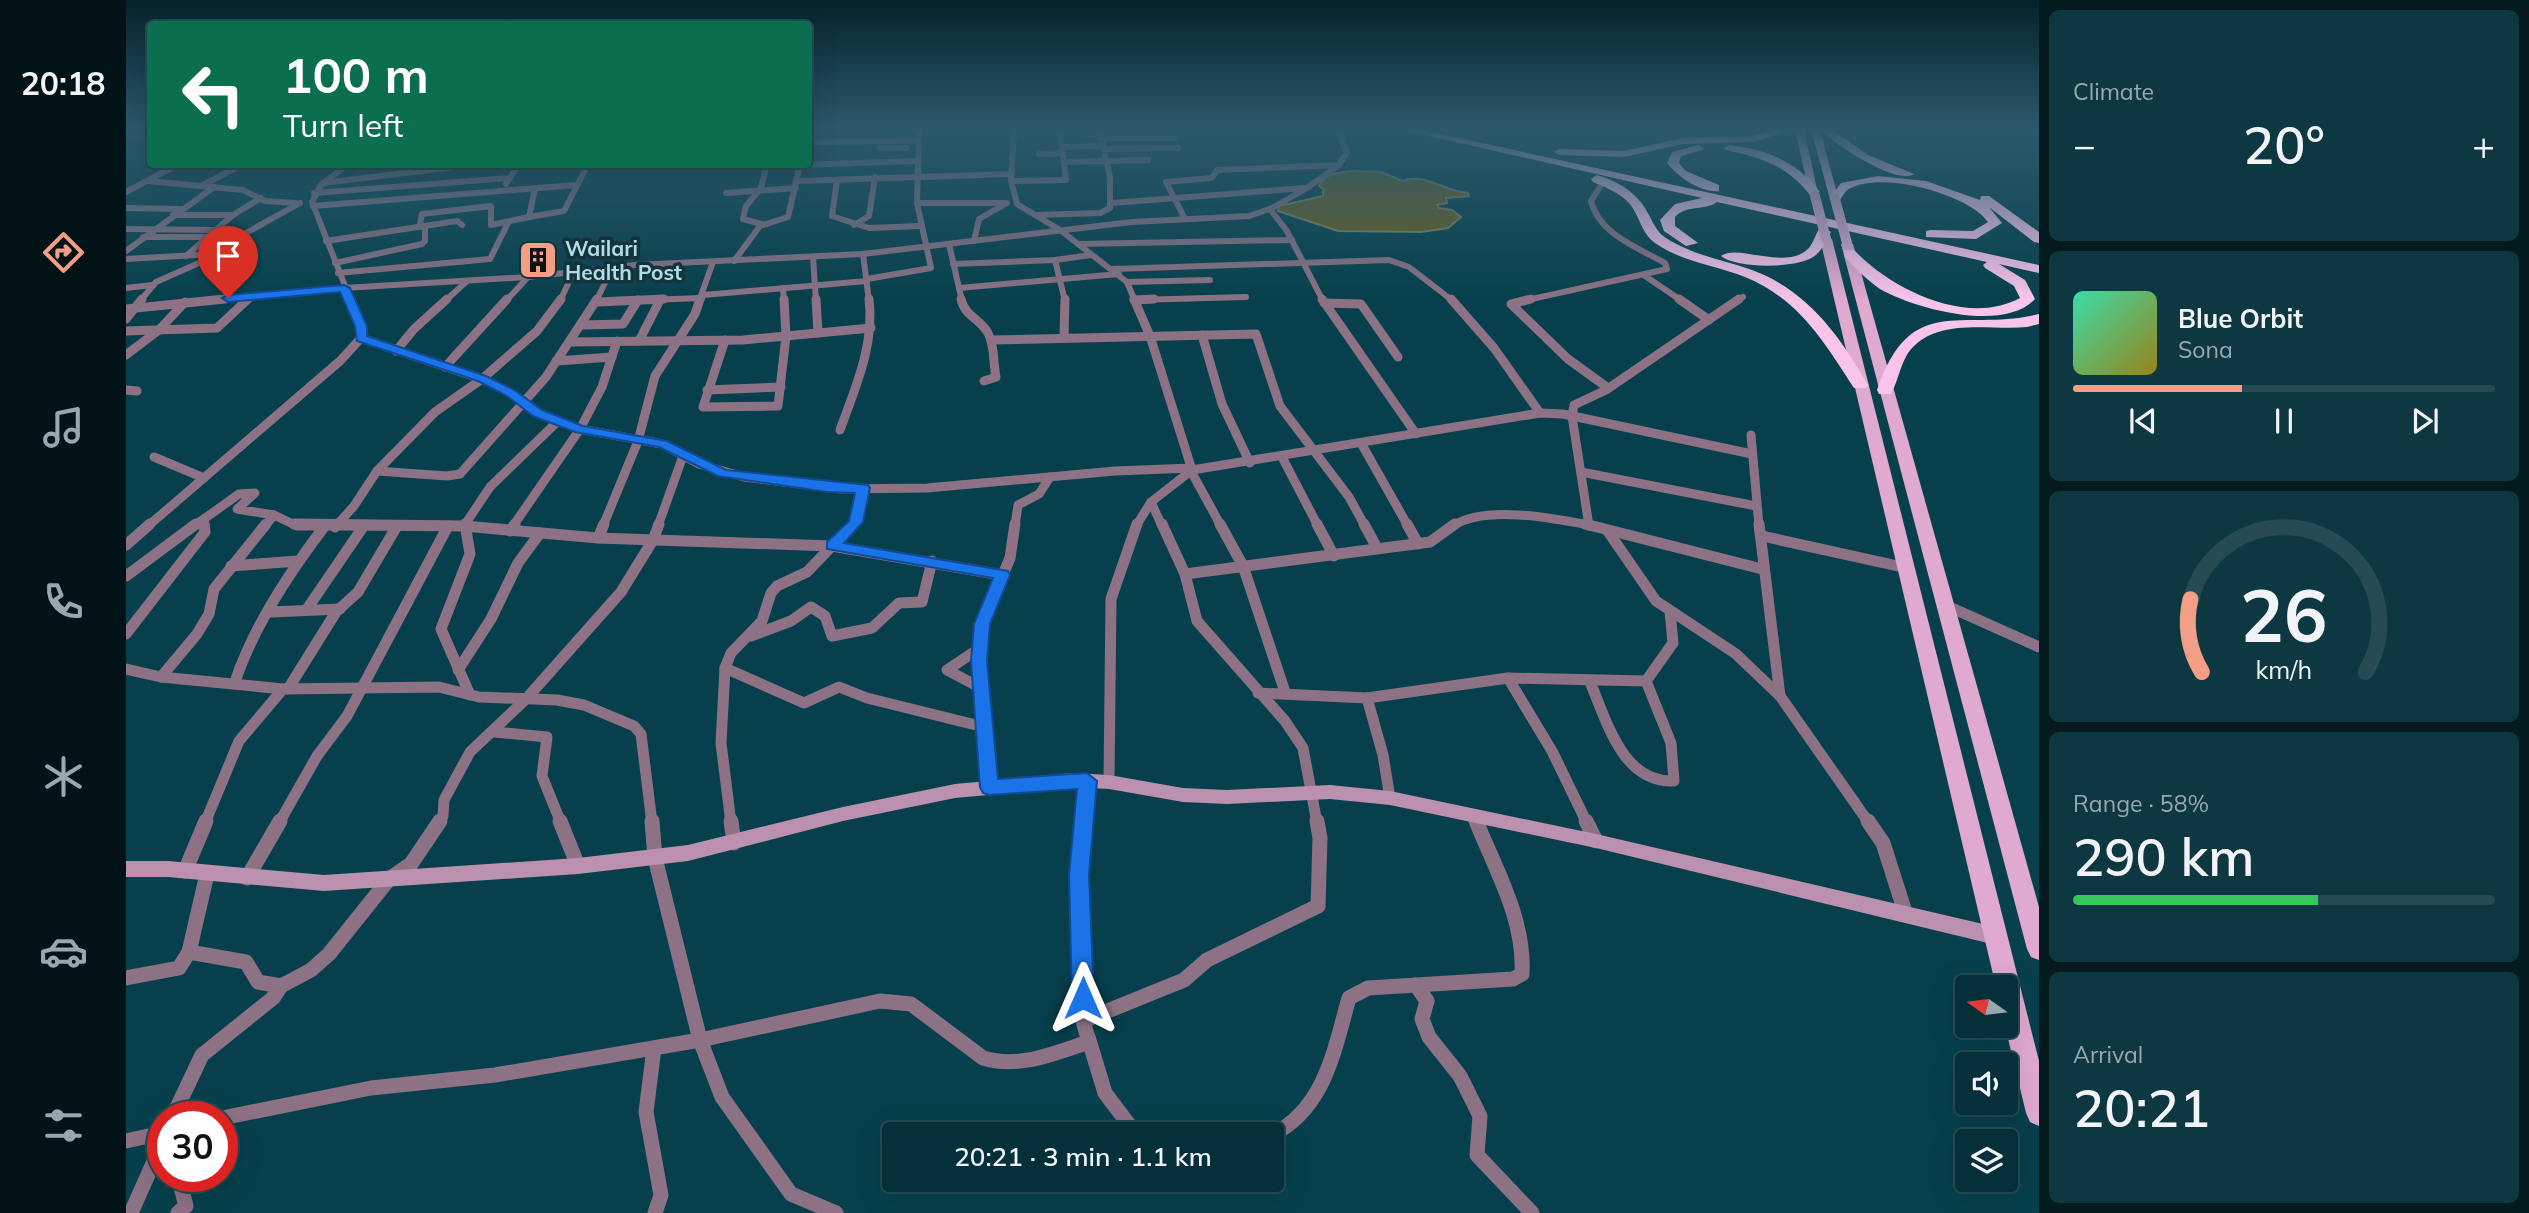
<!DOCTYPE html>
<html lang="en">
<head>
<meta charset="utf-8">
<style>
  body { margin:0; font-family:Mulish,sans-serif; background:#0e3841; color:#f1f3f6; height:100vh; display:flex; flex-direction:column; font-size:26px; white-space:nowrap }
  * { box-sizing:border-box; margin:0 }
  p { font-size:23px; color:#97a9ae }
  .icon { flex:none; width:38px; height:38px; fill:none; stroke:currentColor; stroke-width:2; stroke-linecap:round; stroke-linejoin:round }
  .map { position:relative; flex:1; overflow:hidden }
  .side { display:flex; flex-direction:column; gap:10px; padding:10px; background:#031a1f; width:490px }
  .side>* { flex:none }
  .guide { position:absolute; left:21px; top:21px; width:665px; height:147px; border-radius:7px; box-shadow:0 7px 28px #0002,0 0 0 2px #264b53; background:#0b6e4f; color:#fff; overflow:hidden }
  .needle { width:46px; rotate:284deg }
  .tools { position:absolute; left:1829px; top:975px; display:grid; gap:14px }
  .tools a { display:grid; place-items:center; width:63px; height:63px; border-radius:7px; background:#053039; box-shadow:0 7px 28px #0002,0 0 0 2px #264b53; font-size:35px }
  .speed { position:absolute; left:21px; top:1101px; display:flex; gap:14px; font-size:35px; font-weight:700; text-align:center }
  .speed>* { display:grid; place-content:center; width:91px; height:91px; border-radius:50%; background:#053039; box-shadow:0 7px 28px #0002,0 0 0 2px #264b53; line-height:1 }
  .speed .limit { border:10px solid #d22; background:#fff; color:#111 }
  .pin { position:absolute; display:grid; place-items:center; width:60px; height:60px; color:#fff; margin:-72px -30px; border-radius:50% 50% 50% 0; rotate:-45deg; box-shadow:0 0 7px #0007 }
  .pin .icon { rotate:45deg }
  .me { position:absolute; width:77px; margin:-38px; rotate:0deg; stroke-linejoin:round; filter:drop-shadow(0 0 5px #0008) }
  .turn { display:flex; align-items:center; gap:24px; height:147px; padding:0 21px; font-size:32px }
  .turn .icon { width:91px; height:91px; stroke-width:2.5 }
  .turn b { display:block; font-size:49px; line-height:60px }
  .big { font-size:52px; font-weight:600; line-height:1.1 }
  .side .card { flex:1; display:flex; flex-direction:column; justify-content:center; gap:10px; min-width:0; padding:0 24px; border-radius:10px; background:#0e3841 }
  .side .dial { align-items:center; gap:0 }
  .dial svg { height:182px; overflow:visible; fill:none; stroke:#264b53; stroke-width:7; stroke-linecap:round; text-anchor:middle }
  .dial text { fill:#f1f3f6; stroke:none }
  .song { display:flex; align-items:center; gap:21px }
  .cover { width:84px; height:84px; border-radius:10px; background:linear-gradient(135deg,hsl(160 70% 55%),hsl(50 70% 35%)) }
  .played { height:7px; border-radius:4px; background:linear-gradient(90deg,#f39f86 40%,#264b53 40%) }
  .keys { display:flex; justify-content:space-around; direction:ltr }
  .heat { display:flex; justify-content:space-between; align-items:center; font-size:38px; direction:ltr }
  .charge { height:10px; border-radius:5px; background:linear-gradient(90deg,#34c759 58%,#264b53 0) }
  .trip { position:absolute; left:756px; top:1122px; width:402px; height:70px; border-radius:7px; background:#053039; box-shadow:0 7px 28px #0002,0 0 0 2px #264b53; font-weight:600; line-height:70px; text-align:center }
  main { display:flex; flex:1; min-height:0 }
  .tab-bar { display:flex; flex-direction:column; width:126px; justify-content:space-around; align-items:center; background:#021317; color:#97a9ae }
  .tab-bar .icon { width:49px; height:49px }
  .tab-bar .active { color:#f39f86 }
  .tab-bar b { font-size:32px; color:#f1f3f6 }
  .map>svg:first-child { display:block }
</style>
</head>
<body>
<main>
<nav class="tab-bar">
<b>20:18</b>
<svg class="icon active" aria-label="directions" viewBox="0 0 24 24"><path d="M12 3l9 9-9 9-9-9zM9 14v-3h6M13 9l2 2-2 2"/></svg>
<svg class="icon" aria-label="music" viewBox="0 0 24 24"><path d="M9 18V5l10-2v13"/><circle cx="6" cy="18" r="3"/><circle cx="16" cy="16" r="3"/></svg>
<svg class="icon" aria-label="phone" viewBox="0 0 24 24"><path d="M5 4h4l2 5-3 2q2 4 5 5l2-3 5 2v4C11 20 4 13 5 4z"/></svg>
<svg class="icon" aria-label="climate" viewBox="0 0 24 24"><path d="M12 3v18M4 7l16 10M4 17L20 7"/></svg>
<svg class="icon" aria-label="car" viewBox="0 0 24 24"><path d="M5 17H2v-5l4-1 3-4h7l3 4 3 1v5h-3M9 17h6M6 11h13"/><circle cx="7" cy="17" r="2"/><circle cx="17" cy="17" r="2"/></svg>
<svg class="icon" aria-label="filters" viewBox="0 0 24 24"><path d="M4 7h16M4 17h16"/><circle cx="9" cy="7" r="2"/><circle cx="15" cy="17" r="2"/></svg>
</nav>
<div class="map">
<svg width="1913" height="1213" viewBox="0 0 1913 1213">
  <rect width="100%" height="100%" fill="#07404c"/>
  <path fill="#6f601e" stroke="#83865b" stroke-width="2" d="M1228 171 1256 172 1276 181C1299 172 1319 192 1342 193L1343 196 1320 198 1321 203 1311 205 1313 208 1326 210 1335 217 1322 228 1295 232 1212 231 1152 211 1153 206 1197 196V189L1193 186C1199 173 1214 172 1228 171Z"/>
  <g fill="none" stroke-linecap="round" stroke-linejoin="round">
    <g stroke="#8d7285" stroke-width="6">
      <path d="M888 130 885 181 891 204 934 230 1001 282 1009 301"/>
      <path d="M975 138H1049"/>
      <path d="M682 142 791 141"/>
      <path d="M936 147 977 146"/>
      <path d="M754 148H781"/>
      <path d="M978 149 1052 148"/>
      <path d="M913 154 937 153"/>
      <path d="M938 162 1022 160"/>
      <path d="M222 164 195 185 186 202 225 301"/>
      <path d="M673 165 790 161"/>
      <path d="M711 180 706 216 743 228 794 226"/>
      <path d="M22 181 117 190 139 201 170 203"/>
      <path d="M671 181 885 174"/>
      <path d="M885 181 940 180 934 130"/>
      <path d="M197 183 353 164"/>
      <path d="M380 184 393 164"/>
      <path d="M77 185 117 164"/>
      <path d="M0 192 53 164"/>
      <path d="M188 193 384 178"/>
      <path d="M600 193 670 188"/>
      <path d="M791 203H880"/>
      <path d="M986 203 1178 188"/>
      <path d="M187 206 449 185"/>
      <path d="M0 208 55 209"/>
      <path d="M1144 209 1161 231 1197 301"/>
      <path d="M47 215H107"/>
      <path d="M911 215 974 213 984 208V177L974 130"/>
      <path d="M403 217 438 211 462 164"/>
      <path d="M1059 219 1040 182 1086 178 1091 170 1213 165"/>
      <path d="M636 224 617 219 620 206 635 188 641 164"/>
      <path d="M728 225 743 216 749 177"/>
      <path d="M0 229 90 230"/>
      <path d="M17 237H82"/>
      <path d="M200 241 331 221 336 225"/>
      <path d="M848 241 853 219 881 203"/>
      <path d="M823 244 836 301"/>
      <path d="M952 244 1166 240"/>
      <path d="M0 251 88 187"/>
      <path d="M737 254 743 301"/>
      <path d="M60 256 107 215 135 198"/>
      <path d="M687 257 690 301"/>
      <path d="M0 259 88 254"/>
      <path d="M929 260 939 301"/>
      <path d="M608 261 634 226 662 217 674 164"/>
      <path d="M209 263 296 244 299 241V227L294 224 296 214 365 206V225L403 217 409 188"/>
      <path d="M827 264 929 260 965 255"/>
      <path d="M987 269 1263 260 1283 267 1327 301"/>
      <path d="M212 273 364 259 382 223"/>
      <path d="M1519 276 1556 301"/>
      <path d="M741 279 805 268 791 203 793 130"/>
      <path d="M1001 282 1084 280"/>
      <path d="M0 288 26 285"/>
      <path d="M657 288 658 301"/>
      <path d="M833 288 993 274"/>
      <path d="M577 295 741 281"/>
      <path d="M1008 300 1120 297"/>
      <path d="M14 301 30 282 91 255 111 238 174 203"/>
      <path d="M81 301 218 288 402 277 509 265 737 254 1006 222 1123 216 1146 208 1181 188 1213 165 1221 153 1214 135 1216 130"/>
      <path d="M120 301 125 297"/>
      <path d="M319 301 340 282"/>
      <path d="M380 301 402 277"/>
      <path d="M434 301 448 271"/>
      <path d="M470 301 487 267"/>
      <path d="M493 301 576 298"/>
      <path d="M573 301 587 262"/>
      <path d="M1397 301 1541 269 1539 263C1512 248 1473 234 1465 201L1477 182"/>
      <path d="M1611 301 1617 297"/>
    </g>
    <g stroke="#8d7285" stroke-width="9">
      <path d="M690 299 692 333"/>
      <path d="M835 299C839 317 854 318 862 333 869 346 867 363 870 377L858 381"/>
      <path d="M1008 299 1024 336 1066 470 1025 502 1010 526"/>
      <path d="M1196 299 1290 434"/>
      <path d="M1325 299 1368 348 1414 413"/>
      <path d="M1405 299 1385 304 1442 359 1482 388"/>
      <path d="M1553 299 1583 320"/>
      <path d="M1008 300 1028 299"/>
      <path d="M472 302 538 299"/>
      <path d="M1198 303 1235 304 1272 357"/>
      <path d="M0 309 99 299"/>
      <path d="M0 319 16 299"/>
      <path d="M457 325 497 324 512 300"/>
      <path d="M0 331 91 328 122 299"/>
      <path d="M1076 335 1096 404 1124 463"/>
      <path d="M938 337 939 299"/>
      <path d="M235 338 356 379 386 394 411 413 454 429 536 444 573 464 618 477 715 489 801 488 989 471 1066 468"/>
      <path d="M599 340 577 407 652 406 660 336 658 299"/>
      <path d="M865 340 1130 334 1154 406 1223 497 1239 526"/>
      <path d="M513 341 534 300"/>
      <path d="M445 342 617 340 745 328"/>
      <path d="M270 351 288 329 321 299"/>
      <path d="M0 355 33 330 59 302"/>
      <path d="M430 361 486 357"/>
      <path d="M319 367 381 299"/>
      <path d="M0 390 11 391"/>
      <path d="M581 390 655 387"/>
      <path d="M714 430C729 388 749 345 743 299"/>
      <path d="M1625 435 1633 526"/>
      <path d="M1235 443 1282 526"/>
      <path d="M28 457 78 478"/>
      <path d="M1156 457 1192 526"/>
      <path d="M1066 470 1414 413 1437 414 1626 454"/>
      <path d="M251 471 321 476 334 474 420 377 471 299"/>
      <path d="M1455 472 1630 506"/>
      <path d="M1066 473 1095 526"/>
      <path d="M1025 502 1036 526"/>
      <path d="M78 519 79 526"/>
      <path d="M22 526 214 361 235 338V326L225 299"/>
      <path d="M68 526 113 494 129 493 111 509 148 515 171 526H339"/>
      <path d="M139 526 148 515"/>
      <path d="M210 526 228 506 251 471 309 412 356 379 411 331 435 299"/>
      <path d="M338 526 364 487 432 421"/>
      <path d="M387 526 454 429 476 387 491 341"/>
      <path d="M477 526 512 441 529 376 569 314 574 299"/>
      <path d="M532 526 557 456"/>
      <path d="M727 526 737 488"/>
      <path d="M889 526 892 505 913 494 924 477"/>
      <path d="M1327 526C1359 504 1431 519 1468 526"/>
      <path d="M1463 526 1446 416 1448 405 1480 390 1613 299"/>
    </g>
    <g stroke="#8d7285" stroke-width="11">
      <path d="M168 524 338 526 472 538 706 546 876 575"/>
      <path d="M339 524 344 554 315 629 344 695"/>
      <path d="M1036 524 1059 574 1071 621 1159 721 1177 748 1191 823"/>
      <path d="M1094 524 1117 566 1159 692"/>
      <path d="M1191 524 1208 556"/>
      <path d="M1238 524 1251 548"/>
      <path d="M1281 524 1292 544"/>
      <path d="M1459 524 1636 569"/>
      <path d="M1633 524 1654 696"/>
      <path d="M209 527 211 524"/>
      <path d="M1481 530 1530 601 1610 654 1654 696 1743 823"/>
      <path d="M384 531 389 524"/>
      <path d="M1636 536 1781 568"/>
      <path d="M472 538 478 524"/>
      <path d="M0 545 24 524"/>
      <path d="M105 566 172 561"/>
      <path d="M1059 574 1304 542 1329 524"/>
      <path d="M0 576 70 524"/>
      <path d="M1819 605 1913 647"/>
      <path d="M181 609 237 527"/>
      <path d="M145 612 214 609"/>
      <path d="M0 634 79 532 78 524"/>
      <path d="M625 636 665 621 685 607 699 616 706 636 746 628 773 603 796 602 806 561"/>
      <path d="M854 648 821 670 855 688"/>
      <path d="M599 668 678 703 713 687 741 698 858 727"/>
      <path d="M0 669 35 677 157 689 313 687 353 697 431 700 458 705 508 726 515 734 526 823"/>
      <path d="M332 670 365 619 392 563 414 533"/>
      <path d="M35 677 71 634 83 614 88 589 140 524"/>
      <path d="M1382 678 1426 751 1461 823"/>
      <path d="M1520 681 1547 643 1544 611"/>
      <path d="M109 682C127 627 163 573 198 527"/>
      <path d="M1464 682C1481 721 1496 783 1548 781L1545 743 1520 681"/>
      <path d="M162 689 210 612 232 592 271 526"/>
      <path d="M1132 693 1241 698 1382 678 1520 681"/>
      <path d="M1241 698 1257 755 1264 798"/>
      <path d="M368 732 421 737 416 776 435 823"/>
      <path d="M983 782 985 599 1011 524"/>
      <path d="M863 787 853 661 856 624 884 558 889 524"/>
      <path d="M1348 815 1351 823"/>
      <path d="M79 823 113 741 157 689"/>
      <path d="M153 823 191 756 221 716 322 526"/>
      <path d="M313 823 317 816 318 800 344 752 400 699 495 592 527 540 533 524"/>
      <path d="M605 823 595 743 599 668 605 653 636 621 645 593 651 586 681 572 727 524"/>
      <path d="M957 823 961 781"/>
    </g>
    <g stroke="#8d7285" stroke-width="15">
      <path d="M434 821 452 866"/>
      <path d="M526 821 529 858 574 1040 596 1097 665 1194 710 1213"/>
      <path d="M605 821 608 843"/>
      <path d="M1460 821 1470 841"/>
      <path d="M1742 821 1757 843 1779 912"/>
      <path d="M59 871 80 821"/>
      <path d="M121 878 154 821"/>
      <path d="M0 978 53 968 63 952 81 874"/>
      <path d="M1290 985 1301 1001 1296 1019 1303 1037 1334 1076 1354 1116 1351 1155 1406 1213"/>
      <path d="M155 986 185 970 203 954 263 879 285 864 314 821"/>
      <path d="M957 1021 1058 980 1081 960 1192 906 1194 838 1191 821"/>
      <path d="M962 1037 979 1093 1010 1134"/>
      <path d="M528 1048 520 1112 535 1195 529 1213"/>
      <path d="M47 1116 76 1055 147 998 155 986 132 982 120 962 63 952"/>
      <path d="M96 1118 245 1088 369 1075 574 1040 754 1001 785 1004 857 1058C894 1069 928 1053 963 1042L957 1021 953 875 958 821"/>
      <path d="M1146 1135C1199 1108 1208 1051 1223 998L1242 988 1387 979 1396 974C1399 920 1370 870 1350 821"/>
      <path d="M0 1141 37 1133"/>
      <path d="M52 1176 60 1206 52 1213"/>
      <path d="M5 1213 37 1141"/>
    </g>
    <g fill="#bc91b0" fill-rule="evenodd">
      <path d="M1315 130H1323L1324 131 1320 133Z"/>
      <path d="M947 773 983 775 1057 788 1101 790 1204 785 1264 791 1470 834 1870 927 1877 930 1879 936 1877 942 1870 945 1470 848 1264 805 1204 799 1101 804 1057 802 983 789 947 787 829 798 717 821 562 861 452 874 198 891 42 877H0V861H42L198 875 452 858 562 845 717 807 829 784Z"/>
    </g>
    <g fill="#e0a9d0" fill-rule="evenodd">
      <path d="M1669 130H1678L1693 198 1684 196Z"/>
      <path d="M1685 130H1694L1713 201 1704 199Z"/>
      <path d="M1700 236 1706 239 1913 1061V1126L1904 1122 1900 1113 1879 1026 1880 987H1870L1694 239Z"/>
      <path d="M1721 241 1727 244 1913 907V960L1905 957 1901 949 1715 244Z"/>
    </g>
    <g fill="#f9c4ea" fill-rule="evenodd">
      <path d="M1277 130H1297L1913 265V273L1873 264 1899 280 1909 299C1878 333 1789 309 1754 289 1741 280 1729 268 1718 256V250H1728C1765 289 1841 327 1894 298L1888 286 1859 268 1857 265 1861 262 1591 202C1580 211 1561 204 1549 217V226L1572 243 1560 246 1538 231 1534 220 1549 204 1576 198Z"/>
      <path d="M1648 130H1665L1628 142 1557 144 1498 157 1434 155 1428 152 1434 149 1498 151 1557 138 1627 136Z"/>
      <path d="M1694 130H1707L1742 155 1788 174C1772 186 1708 144 1694 130Z"/>
      <path d="M1572 145 1578 148 1576 150 1555 156 1553 163 1560 171 1593 185V191C1575 193 1552 177 1541 163L1546 152Z"/>
      <path d="M1604 145C1641 150 1671 161 1694 192L1684 195C1660 165 1636 158 1600 150L1598 148Z"/>
      <path d="M1471 175C1489 180 1509 191 1519 208 1526 219 1529 231 1540 238 1566 255 1598 260 1626 270 1681 290 1714 336 1742 385L1740 388H1728C1698 342 1673 299 1619 277 1589 265 1556 262 1529 243 1515 233 1514 216 1503 203 1494 193 1479 187 1467 182L1465 179Z"/>
      <path d="M1752 176 1800 181 1854 200 1855 196H1863L1913 232V243L1908 242 1863 207 1876 223 1850 239 1800 237V231L1805 230 1847 231 1862 222C1843 194 1754 170 1723 189 1719 191 1716 197 1713 202L1703 199 1715 183Z"/>
      <path d="M1698 228 1705 232C1700 240 1697 249 1690 255 1674 269 1611 269 1595 256 1611 243 1659 271 1682 249 1687 244 1689 235 1693 229Z"/>
      <path d="M1913 314V324L1901 327C1863 331 1809 316 1782 353 1774 366 1772 381 1765 394H1753L1751 390C1785 290 1837 333 1913 314Z"/>
    </g>
    <g stroke="#e0a9d0" stroke-width="10">
      <path d="M1689 196 1700 239"/>
      <path d="M1709 199 1721 243"/>
    </g>
  </g>
  <linearGradient id="sky" x2="0" y2="1"><stop stop-color="#04232a"/><stop offset="0.43" stop-color="#2b596c"/><stop offset="1" stop-color="#2b596c" stop-opacity="0"/></linearGradient>
  <rect width="1913" height="300" fill="url(#sky)"/>
  <path fill="#1a73e8" stroke="#114b97" stroke-width="2" d="M218 285 224 288 241 326V336L360 376 390 391 416 410 457 426 541 441 600 470 742 485 744 488 737 522 718 543 882 571 884 575 864 624 861 661 872 779 961 773 971 781 963 875 968 998 965 1006 957 1009 949 1006 946 998 943 875 951 789 863 795 857 793 854 787 845 661 848 624 867 578 701 549V542L723 521 729 493 702 492 592 476 533 447 449 432 407 416 381 396 352 381 231 341 229 326 214 292 102 302 96 298 102 295Z"/>
  <defs>
    <symbol id="building-square" viewBox="-11 -11 22 22"><rect x="-9" y="-9" width="18" height="18" rx="4" fill="#f39f86" stroke="#15333b"/><path d="M-4-6H4V6H1V3H-1V6H-4ZM-2.5-4.3h1.7v1.8h-1.7ZM.8-4.3h1.7v1.8H.8ZM-2.5-1h1.7V.8h-1.7ZM.8-1h1.7V.8H.8Z" fill="#111"/></symbol>
  </defs>
  <g fill-rule="evenodd">
    <use href="#building-square" x="390" y="238" width="44" height="44"/>
  </g>
  <g text-anchor="middle" dominant-baseline="central" stroke-width="7" stroke-linejoin="round" paint-order="stroke">
    <g font-size="21" font-weight="bold" fill="#b1dde9" stroke="#15333b" text-anchor="start">
      <text x="439" y="248">Wailari<tspan x="439" dy="24">Health Post</tspan></text>
    </g>
  </g>
</svg>
<div class="tools">
<a><svg class="needle" viewBox="-14 -14 28 28"><path d="M0-13l5 13h-10z" fill="#e53935"/><path d="M0 13l5-13h-10z" fill="#97a9ae"/></svg></a>
<a><svg class="icon" aria-label="sound" viewBox="0 0 24 24"><path d="M4 9h4l5-4v14l-5-4H4zM17 9q2 3 0 6"/></svg></a>
<a><svg class="icon" aria-label="layers" viewBox="0 0 24 24"><path d="M12 4l9 5-9 5-9-5zM3 14l9 5 9-5"/></svg></a>
</div>
<div class="speed"><div class="limit">30</div></div>
<div class="pin" style="left:102px;top:298px;background:#d93025"><svg class="icon" aria-label="arrive" viewBox="0 0 24 24"><path d="M6 21V4h12l-3 4 3 4H6"/></svg></div>
<svg class="me" style="left:957px;top:998px" viewBox="-20 -20 40 40"><path d="M0-17L14 15 0 8-14 15z" fill="#1a73e8" stroke="#fff" stroke-width="4"/></svg>
<div class="trip">20:21 · 3 min · 1.1 km</div>
<div class="guide">
<div class="turn"><svg class="icon" aria-label="left" viewBox="0 0 24 24"><path d="M17 20v-9H6M10 6l-5 5 5 5"/></svg><div><b>100 m</b>Turn left</div></div>
</div>
</div>
<section class="side">
<div class="card"><p>Climate</p>
<div class="heat"><a>−</a><b class="big">20°</b><a>+</a></div>
</div>
<div class="card">
<div class="song"><i class="cover"></i><div><b>Blue Orbit</b><p>Sona</p></div></div>
<div class="played"></div>
<div class="keys"><svg class="icon" aria-label="previous" viewBox="0 0 24 24"><path d="M18 5L8 12l10 7zM5 5v14"/></svg><svg class="icon" aria-label="pause" viewBox="0 0 24 24"><path d="M8 5v14M16 5v14"/></svg><svg class="icon" aria-label="next" viewBox="0 0 24 24"><path d="M6 5l10 7-10 7zM19 5v14"/></svg></div>
</div>
<div class="card dial"><svg viewBox="0 0 100 80">
<path d="M14 69A42 42 0 1 1 86 69"/>
<path d="M14 69A42 42 0 0 1 9 37" stroke="#f39f86"/>
<text x="50" y="56" font-size="32" font-weight="700">26</text>
<text x="50" y="72" font-size="11">km/h</text>
</svg></div>
<div class="card"><p>Range · 58%</p><b class="big">290 km</b><div class="charge"></div></div>
<div class="card"><p>Arrival</p><b class="big">20:21</b></div>
</section>
</main>
</body>
</html>
